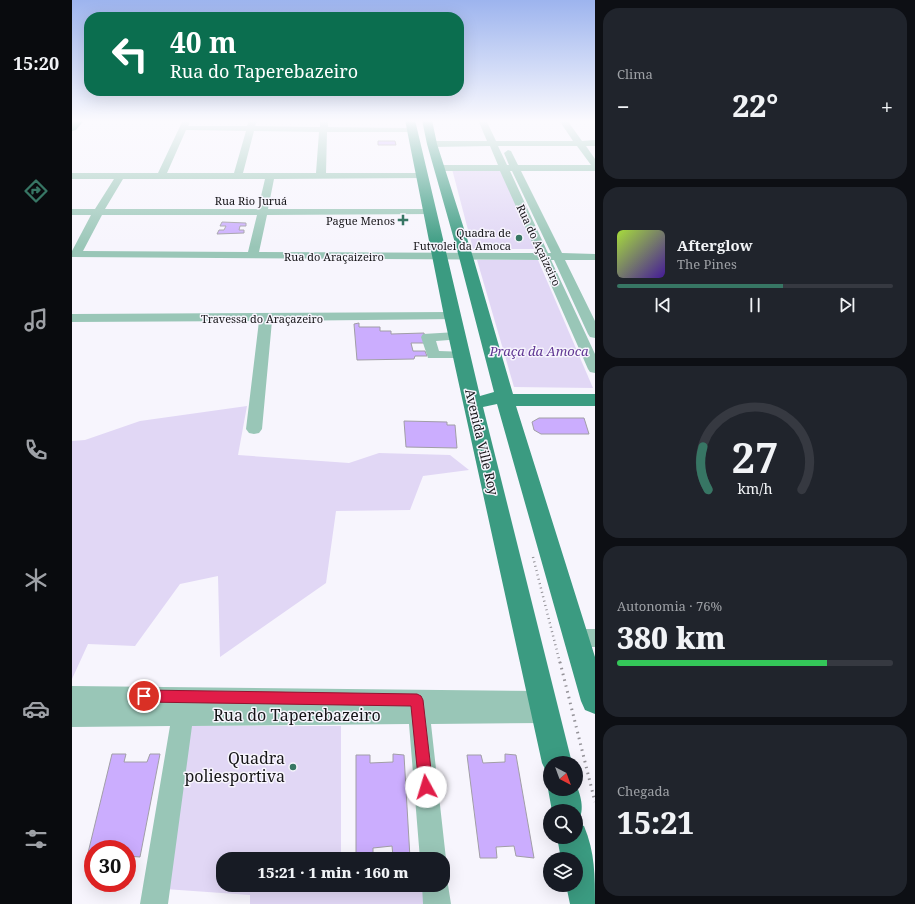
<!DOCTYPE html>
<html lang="pt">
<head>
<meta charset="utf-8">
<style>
  body { margin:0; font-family:"Noto Serif",serif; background:#20242c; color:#f1f3f6; height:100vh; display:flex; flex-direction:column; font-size:15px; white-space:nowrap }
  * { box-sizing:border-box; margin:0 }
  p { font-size:13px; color:#9ea1a6 }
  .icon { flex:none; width:22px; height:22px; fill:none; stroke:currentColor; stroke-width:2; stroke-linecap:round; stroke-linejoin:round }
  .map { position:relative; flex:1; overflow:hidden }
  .sheet { display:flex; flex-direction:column; gap:8px; padding:8px; background:#0d0f14; width:320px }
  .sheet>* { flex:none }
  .top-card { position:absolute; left:12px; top:12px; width:380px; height:84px; border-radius:16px; box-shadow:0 4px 16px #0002; background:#0b6e4f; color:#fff; overflow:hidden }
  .needle { width:26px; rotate:139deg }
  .tools { position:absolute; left:471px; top:756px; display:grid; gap:8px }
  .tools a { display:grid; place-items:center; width:40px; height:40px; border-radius:50%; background:#171b24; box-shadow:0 4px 16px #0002; font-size:20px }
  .speed { position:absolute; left:12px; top:840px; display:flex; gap:8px; font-size:20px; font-weight:700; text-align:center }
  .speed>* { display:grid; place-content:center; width:52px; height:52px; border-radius:50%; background:#171b24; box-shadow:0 4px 16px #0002; line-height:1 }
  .speed .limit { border:6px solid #d22; background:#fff; color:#111 }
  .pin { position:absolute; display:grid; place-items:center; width:34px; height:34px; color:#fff; margin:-17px; border:2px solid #fff; border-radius:50%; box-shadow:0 1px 4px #0007 }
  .me { position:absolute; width:44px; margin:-22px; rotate:354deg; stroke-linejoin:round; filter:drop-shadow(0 0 3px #0008) }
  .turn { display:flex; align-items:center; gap:14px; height:84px; padding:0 20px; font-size:18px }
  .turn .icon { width:52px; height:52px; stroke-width:2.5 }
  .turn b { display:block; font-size:28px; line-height:34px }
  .big { font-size:30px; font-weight:800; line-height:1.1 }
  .sheet .tile { flex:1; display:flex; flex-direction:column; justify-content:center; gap:6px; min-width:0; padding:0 14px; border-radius:16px; background:#20242c }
  .sheet .dial { align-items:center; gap:0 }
  .dial svg { height:104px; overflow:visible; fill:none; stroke:#363941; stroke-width:7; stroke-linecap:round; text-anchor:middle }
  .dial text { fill:#f1f3f6; stroke:none }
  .song { display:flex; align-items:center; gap:12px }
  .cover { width:48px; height:48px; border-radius:6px; background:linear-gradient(135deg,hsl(80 70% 55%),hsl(260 70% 35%)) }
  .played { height:4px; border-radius:2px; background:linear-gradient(90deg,#377664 60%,#363941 60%) }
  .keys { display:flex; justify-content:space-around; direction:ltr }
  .heat { display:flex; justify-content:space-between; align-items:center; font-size:22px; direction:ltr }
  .charge { height:6px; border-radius:3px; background:linear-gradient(90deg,#34c759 76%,#363941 0) }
  .trip { position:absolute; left:144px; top:852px; width:234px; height:40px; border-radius:16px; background:#171b24; box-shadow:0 4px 16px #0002; font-weight:800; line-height:40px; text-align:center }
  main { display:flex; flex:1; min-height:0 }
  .tab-bar { display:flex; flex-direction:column; width:72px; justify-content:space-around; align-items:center; background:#090b0e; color:#9ea1a6 }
  .tab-bar .icon { width:28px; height:28px }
  .tab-bar .selected { color:#377664 }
  .tab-bar b { font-size:18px; color:#f1f3f6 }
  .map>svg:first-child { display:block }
</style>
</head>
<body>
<main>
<nav class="tab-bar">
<b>15:20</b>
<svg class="icon selected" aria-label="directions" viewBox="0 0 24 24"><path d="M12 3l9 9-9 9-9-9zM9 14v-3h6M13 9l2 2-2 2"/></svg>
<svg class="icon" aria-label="music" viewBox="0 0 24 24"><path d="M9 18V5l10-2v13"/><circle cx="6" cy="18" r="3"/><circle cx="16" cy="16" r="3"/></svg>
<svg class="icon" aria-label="phone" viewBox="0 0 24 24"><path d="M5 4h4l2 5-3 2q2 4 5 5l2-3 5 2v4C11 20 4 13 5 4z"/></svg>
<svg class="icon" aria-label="climate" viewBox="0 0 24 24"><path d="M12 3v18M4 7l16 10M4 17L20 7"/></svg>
<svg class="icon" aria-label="car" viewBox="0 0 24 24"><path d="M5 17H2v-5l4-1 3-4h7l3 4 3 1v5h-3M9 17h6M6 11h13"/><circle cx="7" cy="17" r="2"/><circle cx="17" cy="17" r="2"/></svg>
<svg class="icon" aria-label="filters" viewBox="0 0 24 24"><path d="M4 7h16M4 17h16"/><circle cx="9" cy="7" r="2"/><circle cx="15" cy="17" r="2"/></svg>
</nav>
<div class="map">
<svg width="523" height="904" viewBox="0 0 523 904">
  <rect width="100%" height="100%" fill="#f7f5fd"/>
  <g fill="#e1d7f5">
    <path d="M380 169 429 170 466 249H401Z"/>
    <path d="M405 260H466L521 388 442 387Z"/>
    <path d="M175 406 166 455 277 463 307 453 378 455 397 470 351 476 338 510 264 511 254 583 148 657 146 576 108 584 63 646 16 644 0 679V441L13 440 68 421Z"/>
    <path d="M118 726H269V859H151V885H351L353 904H178V895L93 889Z"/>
  </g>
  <g fill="#cbadfe" stroke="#a19ea6">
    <path d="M306 141H323L324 145H306Z"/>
    <path d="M150 222 174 223V226H168L167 230H172V233L145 234 147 230H152L154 226H148Z"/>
    <path d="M287 323V327H308V331H319V334L352 333 354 343H339L341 351H353L355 356H343L342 359 285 360 282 324Z"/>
    <path d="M467 418H512L517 434H469L462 430 460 422Z"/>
    <path d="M332 421 375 422V425H383L385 448 334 447Z"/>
    <path d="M40 754H54L52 762H75L78 754H88L68 857 55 856V849H52L53 845 34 847 33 849H21V857H15Z"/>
    <path d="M321 754 332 755 338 858 321 856 320 846 301 848V859L284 858V755H298V763L321 762Z"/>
    <path d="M433 754 444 755 462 858 444 856 442 846 424 847 425 858H408L395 755H409L411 763 433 762Z"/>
  </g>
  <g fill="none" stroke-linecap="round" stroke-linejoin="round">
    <path stroke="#949298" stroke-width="2.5" stroke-dasharray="1 3.5" stroke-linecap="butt" d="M461 557 488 663"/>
    <path stroke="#949298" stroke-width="3" stroke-dasharray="1.5 4.5" stroke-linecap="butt" d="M488 662 523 802"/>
    <g fill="#99c6b7" fill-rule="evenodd">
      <path d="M111 120H119L116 126H175L177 120H185L183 126 248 127V120H256V127L339 128 343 130 339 132H255L254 173H351L354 174 356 176 354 178 202 179 196 209H358L363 212 362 214 195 215 187 252 465 253 428 171H368L363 168 368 165H426L418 146 360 147 356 144 360 141H415L406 120H414L424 141H501L487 120H495L510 141 523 140V146H514L523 159V171H449L490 253 523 254V260H493L523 321V338L518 337 516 334 482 260H479L523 354V373L518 372 516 369 468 260 0 257V251L19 215H0V209H23L42 179H0V173H86ZM114 130 174 131 162 173H95ZM182 131 247 132 244 173H171ZM426 146H505L519 165H446L439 151 436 150 432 153 437 165H435ZM438 171H440L479 253H476ZM51 179H193L186 209H33ZM30 215H185L176 252 11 251Z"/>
      <path d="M380 312 384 313 386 316 384 319 200 321 190 429 187 433 182 434 177 433 174 429 187 321 0 322V314Z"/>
      <path d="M385 332 390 333 392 336 390 339 364 341 367 351 395 352 397 355 395 358H356L349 337 351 334Z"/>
      <path d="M505 629H523V647H505L498 644 495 638 498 632Z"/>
      <path d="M0 686 470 691 478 694 481 701 479 705 482 706 485 713 482 720 474 723 359 724 374 859 371 866V859H348L337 724 120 726 96 904H68L98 726 0 727Z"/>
      <path d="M371 875 376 885 379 904H351L350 885H371Z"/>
    </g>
    <g fill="#3b9b81" fill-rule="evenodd">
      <path d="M1 120H12L4 130 0 131V122Z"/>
      <path d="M333 120H343L408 396 422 392 387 257 355 144 350 120H360L365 144 401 257 441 394H523V406H444L523 657V714L513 710 509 701 425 404 411 407 500 763H478V775L475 773 470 763 372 316Z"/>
      <path d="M478 784V789H504V784C509 796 514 813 504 823L512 826C523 852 523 876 523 904H498L494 885H504V859H489L485 837H504V811H480L476 789Z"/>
    </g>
  </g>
  <linearGradient id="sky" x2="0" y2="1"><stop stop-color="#9db4ee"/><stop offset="0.49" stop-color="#fbfafe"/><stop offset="1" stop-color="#fbfafe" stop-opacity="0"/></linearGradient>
  <rect width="523" height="247" fill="url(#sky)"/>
  <path fill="#e11d48" stroke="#92132f" d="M72 690 345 694 349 696 351 700 361 787 359 792 354 794 349 792 347 787 339 706 72 702 67 700 65 696 67 692Z"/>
  <g fill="#377664" stroke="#f7f5fd" stroke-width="1.5">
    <path d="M329 214h4v4h4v4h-4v4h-4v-4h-4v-4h4z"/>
    <circle cx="447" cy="238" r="4"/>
    <circle cx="221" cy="767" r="4"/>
  </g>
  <g text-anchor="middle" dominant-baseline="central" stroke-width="3" stroke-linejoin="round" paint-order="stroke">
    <g font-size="11" fill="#161518" stroke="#f7f5fd">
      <text x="179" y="200">Rua Rio Juruá</text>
      <text transform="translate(467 245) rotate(65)">Rua do Açaizeiro</text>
      <text x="262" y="256">Rua do Araçaizeiro</text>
      <text x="190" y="318">Travessa do Araçazeiro</text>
    </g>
    <g font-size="11" fill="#161518" stroke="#f7f5fd" text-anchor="end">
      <text x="323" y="220">Pague Menos</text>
      <text x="439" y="232">Quadra de<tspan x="439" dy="13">Futvolei da Amoca</tspan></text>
    </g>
    <g font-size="13" font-style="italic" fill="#613894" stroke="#f7f5fd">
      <text x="467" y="351">Praça da Amoca</text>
    </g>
    <g font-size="13" fill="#161518" stroke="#f7f5fd">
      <text transform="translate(410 442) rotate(77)">Avenida Ville Roy</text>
    </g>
    <g font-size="16" fill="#161518" stroke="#f7f5fd">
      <text x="225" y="715">Rua do Taperebazeiro</text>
    </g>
    <g font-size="16" fill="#161518" stroke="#f7f5fd" text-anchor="end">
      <text x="213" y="758">Quadra<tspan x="213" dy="18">poliesportiva</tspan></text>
    </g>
  </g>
</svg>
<div class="tools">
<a><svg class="needle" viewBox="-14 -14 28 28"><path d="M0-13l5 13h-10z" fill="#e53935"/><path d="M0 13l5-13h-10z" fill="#9ea1a6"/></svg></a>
<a><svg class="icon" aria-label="search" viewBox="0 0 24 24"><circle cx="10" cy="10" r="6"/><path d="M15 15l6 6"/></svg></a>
<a><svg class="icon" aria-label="layers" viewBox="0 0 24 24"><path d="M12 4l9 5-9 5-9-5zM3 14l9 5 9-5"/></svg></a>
</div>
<div class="speed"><div class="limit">30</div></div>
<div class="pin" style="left:72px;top:696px;background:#d93025"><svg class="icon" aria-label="arrive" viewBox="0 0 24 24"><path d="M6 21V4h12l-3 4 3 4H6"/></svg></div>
<svg class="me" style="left:354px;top:787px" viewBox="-20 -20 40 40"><circle r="19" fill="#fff"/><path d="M0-13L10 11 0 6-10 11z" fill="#e11d48"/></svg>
<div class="trip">15:21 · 1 min · 160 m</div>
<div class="top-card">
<div class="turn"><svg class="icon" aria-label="left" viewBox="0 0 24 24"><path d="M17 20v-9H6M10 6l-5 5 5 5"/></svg><div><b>40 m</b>Rua do Taperebazeiro</div></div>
</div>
</div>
<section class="sheet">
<div class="tile"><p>Clima</p>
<div class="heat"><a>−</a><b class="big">22°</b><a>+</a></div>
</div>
<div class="tile">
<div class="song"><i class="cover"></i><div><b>Afterglow</b><p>The Pines</p></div></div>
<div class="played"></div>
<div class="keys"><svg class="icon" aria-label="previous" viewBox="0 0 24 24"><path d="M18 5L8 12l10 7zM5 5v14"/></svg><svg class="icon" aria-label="pause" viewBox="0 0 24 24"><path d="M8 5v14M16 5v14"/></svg><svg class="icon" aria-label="next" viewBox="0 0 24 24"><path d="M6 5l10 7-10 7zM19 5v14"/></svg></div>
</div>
<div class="tile dial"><svg viewBox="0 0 100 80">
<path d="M14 69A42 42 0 1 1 86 69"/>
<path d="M14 69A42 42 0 0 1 10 36" stroke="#377664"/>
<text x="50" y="56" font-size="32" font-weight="700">27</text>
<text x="50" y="72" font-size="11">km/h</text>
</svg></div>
<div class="tile"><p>Autonomia · 76%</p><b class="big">380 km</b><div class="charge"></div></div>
<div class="tile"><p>Chegada</p><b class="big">15:21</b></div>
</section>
</main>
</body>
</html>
